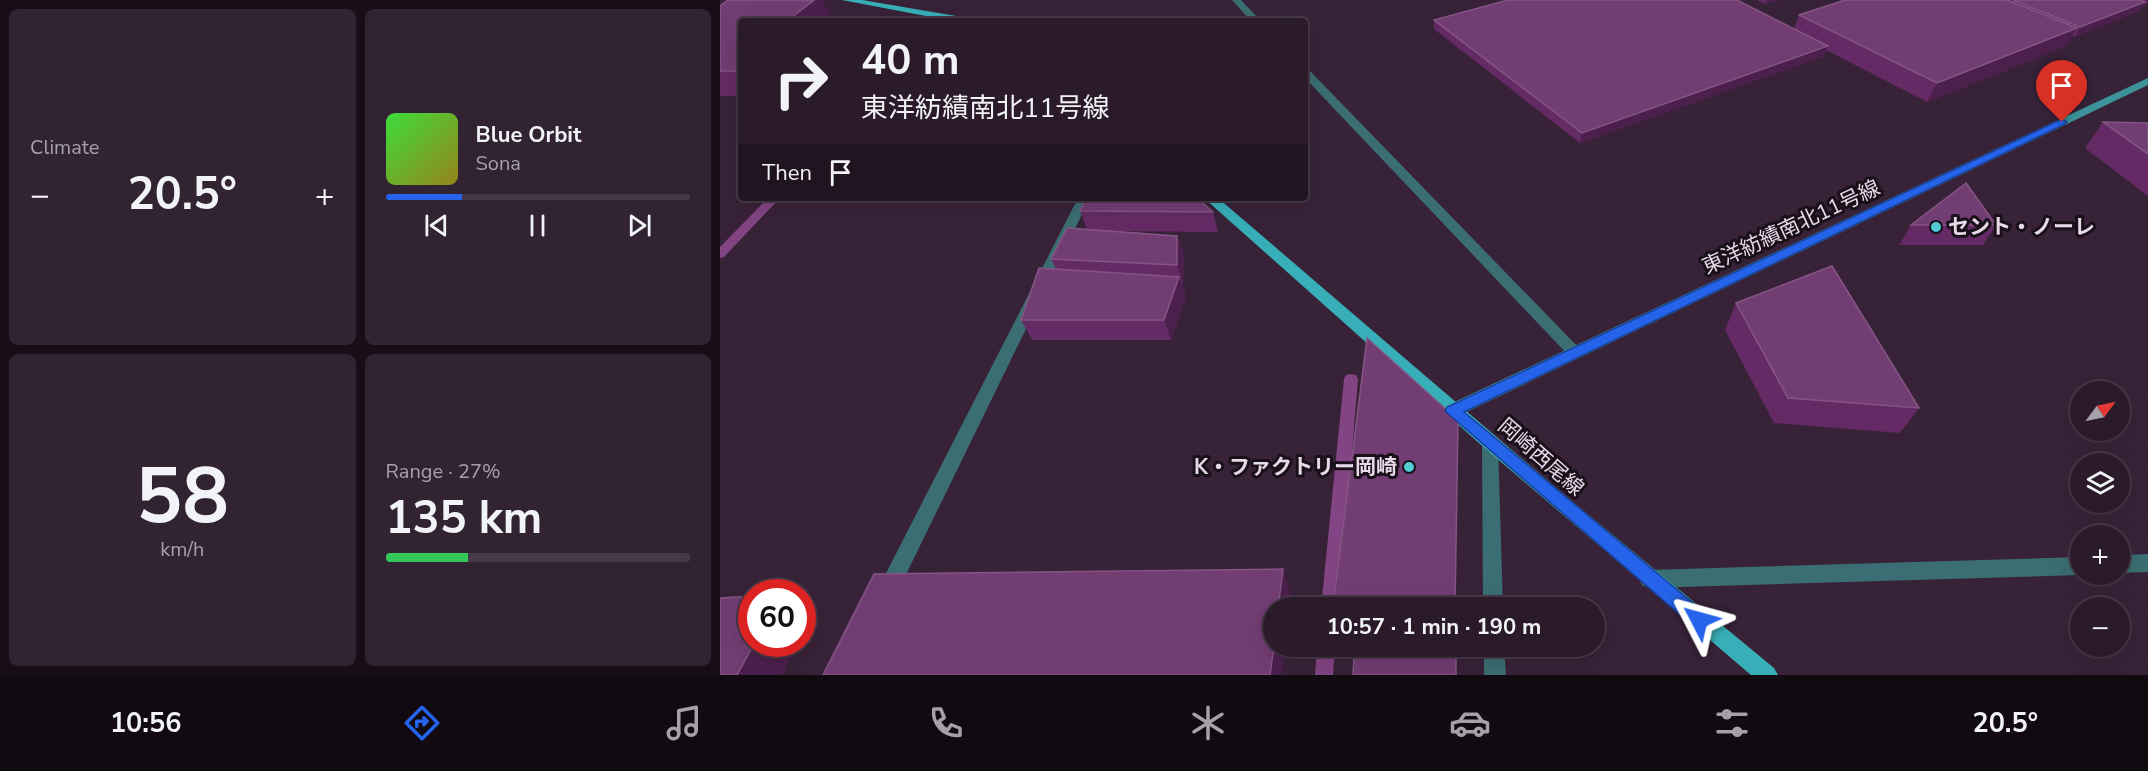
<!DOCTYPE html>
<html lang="en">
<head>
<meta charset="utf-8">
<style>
  body { margin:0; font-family:"Nunito Sans","Noto Sans JP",sans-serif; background:#322332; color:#f1f3f6; height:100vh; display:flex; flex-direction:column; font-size:22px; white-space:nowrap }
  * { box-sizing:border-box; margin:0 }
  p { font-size:20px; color:#a5a1a8 }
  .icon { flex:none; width:33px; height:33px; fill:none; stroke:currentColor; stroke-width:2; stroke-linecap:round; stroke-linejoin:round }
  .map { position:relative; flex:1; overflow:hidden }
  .panel { display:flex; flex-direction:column; gap:9px; padding:9px; background:#170e17; width:720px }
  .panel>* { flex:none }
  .top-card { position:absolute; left:18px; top:18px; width:570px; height:183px; border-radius:6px; box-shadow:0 6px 24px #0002,0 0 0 2px #463847; background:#2a1a2a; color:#f1f3f6; overflow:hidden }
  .needle { width:39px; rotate:57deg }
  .fabs { position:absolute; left:1350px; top:381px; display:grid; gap:12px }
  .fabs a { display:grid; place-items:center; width:60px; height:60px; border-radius:50%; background:#2a1a2a; box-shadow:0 6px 24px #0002,0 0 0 2px #463847; font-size:30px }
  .speed { position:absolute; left:18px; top:579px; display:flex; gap:12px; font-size:30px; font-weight:700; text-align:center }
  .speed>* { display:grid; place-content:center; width:78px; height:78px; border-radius:50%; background:#2a1a2a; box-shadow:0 6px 24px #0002,0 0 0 2px #463847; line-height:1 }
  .speed .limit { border:9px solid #d22; background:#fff; color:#111 }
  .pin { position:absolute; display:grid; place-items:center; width:51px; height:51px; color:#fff; margin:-62px -26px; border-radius:50% 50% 50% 0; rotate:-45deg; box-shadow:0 0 6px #0007 }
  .pin .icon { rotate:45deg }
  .me { position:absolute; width:66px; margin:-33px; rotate:309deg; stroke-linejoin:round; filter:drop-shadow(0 0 4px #0008) }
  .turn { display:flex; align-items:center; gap:21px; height:126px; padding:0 24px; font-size:27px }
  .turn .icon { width:78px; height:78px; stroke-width:2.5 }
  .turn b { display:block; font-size:42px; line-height:51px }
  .then { display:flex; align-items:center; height:57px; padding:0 24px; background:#0003; gap:12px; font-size:22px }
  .big { font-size:45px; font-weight:700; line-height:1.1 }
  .panel .card { flex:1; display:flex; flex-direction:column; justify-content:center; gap:9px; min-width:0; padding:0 21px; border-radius:9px; background:#322332 }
  .panel .dial { align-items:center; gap:0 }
  .dial b { font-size:78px; line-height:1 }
  .song { display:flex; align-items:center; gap:18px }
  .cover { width:72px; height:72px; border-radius:9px; background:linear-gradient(135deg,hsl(120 70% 55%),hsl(50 70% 35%)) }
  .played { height:6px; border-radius:3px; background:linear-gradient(90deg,#2563eb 25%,#463847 25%) }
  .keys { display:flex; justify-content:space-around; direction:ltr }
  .heat { display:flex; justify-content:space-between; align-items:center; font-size:33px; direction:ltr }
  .charge { height:9px; border-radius:4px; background:linear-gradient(90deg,#34c759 27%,#463847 0) }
  .panel .tiles { flex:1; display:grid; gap:9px; grid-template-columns:repeat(2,1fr) }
  .trip { position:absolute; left:543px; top:597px; width:342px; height:60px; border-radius:30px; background:#2a1a2a; box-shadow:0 6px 24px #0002,0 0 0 2px #463847; font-weight:700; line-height:60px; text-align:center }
  .menu { display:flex; height:96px; justify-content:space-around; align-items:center; background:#110a11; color:#a5a1a8 }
  .menu .icon { width:42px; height:42px }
  .menu .current { color:#2563eb }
  .menu b { font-size:27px; color:#f1f3f6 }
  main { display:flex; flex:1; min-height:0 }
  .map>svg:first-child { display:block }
</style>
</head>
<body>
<main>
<section class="panel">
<div class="tiles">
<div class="card"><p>Climate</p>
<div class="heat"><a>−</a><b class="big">20.5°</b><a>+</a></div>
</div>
<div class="card">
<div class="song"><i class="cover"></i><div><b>Blue Orbit</b><p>Sona</p></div></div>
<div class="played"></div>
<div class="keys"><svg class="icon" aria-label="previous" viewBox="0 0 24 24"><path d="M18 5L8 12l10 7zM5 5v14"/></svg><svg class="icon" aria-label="pause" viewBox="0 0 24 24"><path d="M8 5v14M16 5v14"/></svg><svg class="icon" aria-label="next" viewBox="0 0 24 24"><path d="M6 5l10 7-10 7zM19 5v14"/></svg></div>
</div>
<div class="card dial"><b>58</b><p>km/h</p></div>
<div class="card"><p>Range · 27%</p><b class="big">135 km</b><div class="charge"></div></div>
</div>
</section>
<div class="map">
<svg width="1428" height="675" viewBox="0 0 1428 675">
  <rect width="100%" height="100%" fill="#382238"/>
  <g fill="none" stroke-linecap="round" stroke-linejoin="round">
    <g fill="#824483" fill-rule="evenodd">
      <path d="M48 198H60L4 257 0 258V247Z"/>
      <path d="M631 374 636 375 638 379 619 608H601L624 379 626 375Z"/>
      <path d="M597 646H615L613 675H595Z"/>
    </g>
    <g fill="#3b6e72" fill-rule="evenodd">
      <path d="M512 0H521L541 21H531Z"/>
      <path d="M585 69 589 70 860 349 863 353 860 357H850L585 78Z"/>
    </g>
    <g fill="#3b6e72" fill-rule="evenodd">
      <path d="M358 198H370L174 599 167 601 160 599 157 592 160 585Z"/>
      <path d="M770 436 776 438 778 443 783 608H763L762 443 764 438Z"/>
      <path d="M1428 554V572L1400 573V555Z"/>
      <path d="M1360 557V575L929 588 922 585 919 579 922 573 929 570Z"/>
      <path d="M764 646H784L786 675H764Z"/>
    </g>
    <path fill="#3c939a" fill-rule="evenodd" d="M1428 78V85L738 416 732 417 726 416 724 411 726 406Z"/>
    <g fill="#38afb8" fill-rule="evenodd">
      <path d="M122 0H142L248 18 253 21H232Z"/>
      <path d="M484 198H498L842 493 1054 668 1058 675H1031L760 444Z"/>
    </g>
  </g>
  <g fill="#642a65">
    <path d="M1037 0H1058L1045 4Z"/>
    <path d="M1125 0H1428V4L1422 6 1419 11 1354 37 1352 36 1346 46 1207 102 1106 50 1104 56 860 143 714 29V20L1074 29 1079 15Z"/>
    <path d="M0 6 113 19 110 21H21V96H0Z"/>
    <path d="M1383 122 1428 123V196L1365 148Z"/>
    <path d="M360 211 493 212 498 232 394 231 457 236 464 255 463 284H462L466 297 451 340H312L301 320 336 269 331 259 367 229Z"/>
    <path d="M1191 225H1276L1263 245H1179Z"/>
    <path d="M1016 303 1199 408 1180 433 1054 423 1005 330Z"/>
  </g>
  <g fill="#4c1f4d">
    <path d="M94 0H102L113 19 110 21H67Z"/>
    <path d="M1047 0H1058L1045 4Z"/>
    <path d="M1427 0H1428V4L1422 7Z"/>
    <path d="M1425 2 1419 11 1354 37 1360 27Z"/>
    <path d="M1357 28 1346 46 1207 102 1217 83Z"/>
    <path d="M1108 46 1104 56 860 143 862 133Z"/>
    <path d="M457 236 464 255 463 284 457 265Z"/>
    <path d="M459 277 466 297 451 340 444 320Z"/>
    <path d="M563 569 571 595 570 608H558Z"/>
    <path d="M82 610 91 616 82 634Z"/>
    <path d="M34 644H78L62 675H17Z"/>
    <path d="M554 646H565L562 675H550Z"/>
  </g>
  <g fill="#723d73" stroke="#845585" stroke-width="1.5">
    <path d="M8 0H94L67 21H21V71H0V6Z"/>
    <path d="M788 0H1017L1108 46 862 133 714 20Z"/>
    <path d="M1125 0H1287L1357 28 1217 83 1079 15Z"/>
    <path d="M1293 0H1421L1425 2 1360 27Z"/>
    <path d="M1383 122 1428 123V154Z"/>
    <path d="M1246 183 1276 225H1191Z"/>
    <path d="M366 198H477L493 212 360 211Z"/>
    <path d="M347 228 457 236V265L331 259Z"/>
    <path d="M1112 266 1199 408 1068 398 1016 303Z"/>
    <path d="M319 268 459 277 444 320H301Z"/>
    <path d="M647 338 738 420 735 608 613 607Z"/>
    <path d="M563 569 558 608H554V646L550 675H103L154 574Z"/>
    <path d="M32 596V644H34L17 675H0V598Z"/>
    <path d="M736 655V675H633L634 656Z"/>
  </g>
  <path fill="#2563eb" stroke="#184099" stroke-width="1.5" d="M1342 119 1347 122 1345 124 744 412 986 614 988 620 986 626 979 629 973 626 725 411 727 407Z"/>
  <g fill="#52ccd5" stroke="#1a101a" stroke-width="2">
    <circle cx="1216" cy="227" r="6"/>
    <circle cx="689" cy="467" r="6"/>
  </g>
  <g text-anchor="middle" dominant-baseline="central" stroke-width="6" stroke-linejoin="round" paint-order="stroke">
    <g font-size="21" fill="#e7d9e7" stroke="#1a101a">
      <text transform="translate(1071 227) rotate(-25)">東洋紡績南北11号線</text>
      <text transform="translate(821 457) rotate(41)">岡崎西尾線</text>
    </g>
    <g font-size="21" font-weight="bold" fill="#e7d9e7" stroke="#1a101a" text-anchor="start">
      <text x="1228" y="227">セント・ノーレ</text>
      <text x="677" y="467" text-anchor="end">K・ファクトリー岡崎</text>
    </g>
  </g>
</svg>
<div class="fabs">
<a><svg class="needle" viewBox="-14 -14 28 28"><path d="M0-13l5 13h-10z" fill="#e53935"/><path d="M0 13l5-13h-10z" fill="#a5a1a8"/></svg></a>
<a><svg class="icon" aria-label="layers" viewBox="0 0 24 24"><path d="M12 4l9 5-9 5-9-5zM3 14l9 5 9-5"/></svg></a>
<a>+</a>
<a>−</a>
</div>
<div class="speed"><div class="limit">60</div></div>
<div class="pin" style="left:1342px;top:122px;background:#d93025"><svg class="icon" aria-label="arrive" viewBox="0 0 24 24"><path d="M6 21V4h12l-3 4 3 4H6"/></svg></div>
<svg class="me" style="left:979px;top:620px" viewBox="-20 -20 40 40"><path d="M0-17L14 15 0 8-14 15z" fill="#2563eb" stroke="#fff" stroke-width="4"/></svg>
<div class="trip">10:57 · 1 min · 190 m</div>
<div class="top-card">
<div class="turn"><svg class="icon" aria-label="right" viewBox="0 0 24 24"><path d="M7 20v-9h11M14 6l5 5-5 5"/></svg><div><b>40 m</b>東洋紡績南北11号線</div></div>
<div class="then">Then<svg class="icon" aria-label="arrive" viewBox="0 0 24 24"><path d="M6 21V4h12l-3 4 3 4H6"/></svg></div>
</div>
</div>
</main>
<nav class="menu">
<b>10:56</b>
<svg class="icon current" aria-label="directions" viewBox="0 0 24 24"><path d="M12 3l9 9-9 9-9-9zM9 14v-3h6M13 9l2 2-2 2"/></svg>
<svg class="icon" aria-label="music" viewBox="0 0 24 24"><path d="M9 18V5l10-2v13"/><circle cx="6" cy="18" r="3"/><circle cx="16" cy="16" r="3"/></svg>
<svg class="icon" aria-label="phone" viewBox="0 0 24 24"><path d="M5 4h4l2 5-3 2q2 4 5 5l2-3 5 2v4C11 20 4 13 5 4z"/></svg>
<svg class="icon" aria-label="climate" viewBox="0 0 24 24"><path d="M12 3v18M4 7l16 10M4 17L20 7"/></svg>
<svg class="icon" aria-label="car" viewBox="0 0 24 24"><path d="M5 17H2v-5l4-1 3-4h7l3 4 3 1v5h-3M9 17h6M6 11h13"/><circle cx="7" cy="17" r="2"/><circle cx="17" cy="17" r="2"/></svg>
<svg class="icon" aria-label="filters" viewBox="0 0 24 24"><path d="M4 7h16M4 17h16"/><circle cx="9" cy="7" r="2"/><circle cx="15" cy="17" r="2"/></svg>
<b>20.5°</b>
</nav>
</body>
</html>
